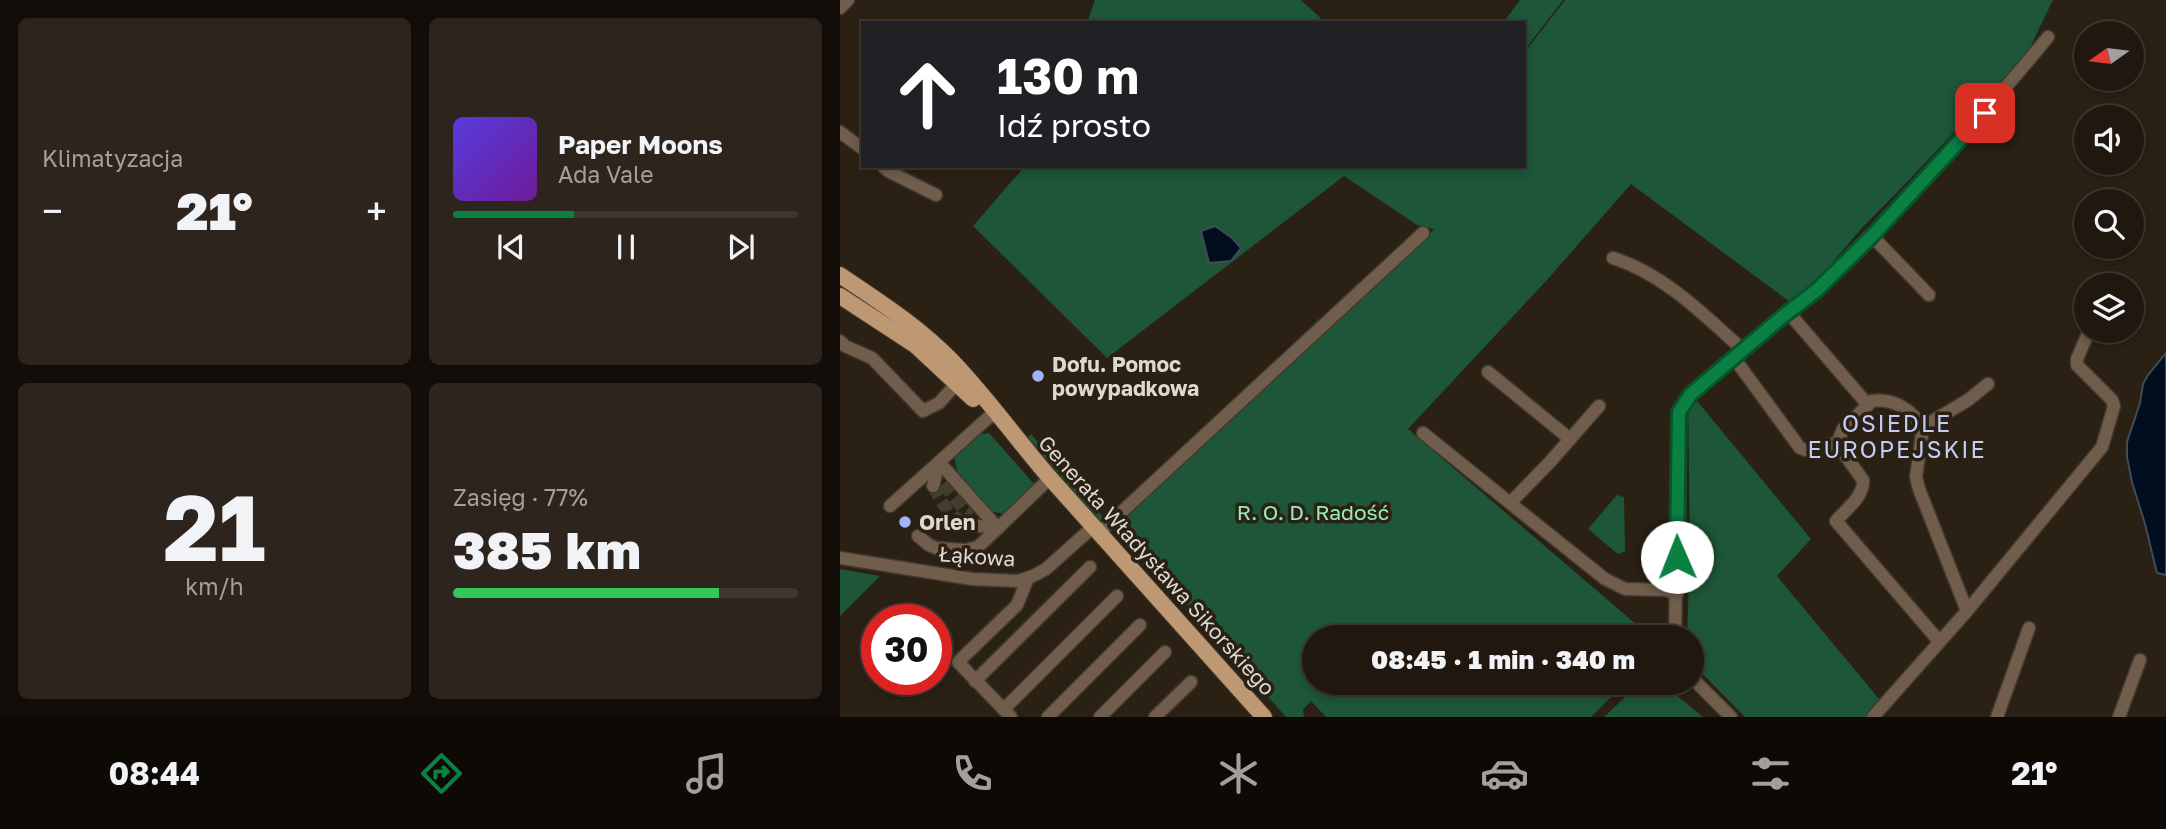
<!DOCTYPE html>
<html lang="pl">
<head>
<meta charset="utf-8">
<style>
  body { margin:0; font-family:"Golos Text",sans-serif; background:#2d251d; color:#f1f3f6; height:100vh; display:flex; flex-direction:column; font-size:26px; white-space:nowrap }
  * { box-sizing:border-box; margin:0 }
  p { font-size:23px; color:#a2a09e }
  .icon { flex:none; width:38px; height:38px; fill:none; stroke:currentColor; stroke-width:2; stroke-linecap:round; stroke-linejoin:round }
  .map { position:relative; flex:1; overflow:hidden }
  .details { display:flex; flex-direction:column; gap:18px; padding:18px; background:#120d08; width:840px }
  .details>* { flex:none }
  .hud { position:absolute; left:21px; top:21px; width:665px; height:147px; border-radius:0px; box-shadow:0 4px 10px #0003,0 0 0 2px #3d372f; background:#202124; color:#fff; overflow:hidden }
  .needle { width:46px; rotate:256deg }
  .fabs { position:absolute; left:1234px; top:21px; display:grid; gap:14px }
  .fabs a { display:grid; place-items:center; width:70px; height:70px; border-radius:50%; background:#20180f; box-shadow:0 4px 10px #0003,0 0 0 2px #3d372f; font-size:35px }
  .speed { position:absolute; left:21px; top:604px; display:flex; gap:14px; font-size:35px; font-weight:700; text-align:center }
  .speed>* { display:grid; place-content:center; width:91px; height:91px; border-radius:50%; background:#20180f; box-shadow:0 4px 10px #0003,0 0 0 2px #3d372f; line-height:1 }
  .speed .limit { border:10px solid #d22; background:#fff; color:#111 }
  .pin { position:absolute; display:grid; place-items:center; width:60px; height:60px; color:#fff; margin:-30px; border-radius:14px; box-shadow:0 4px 10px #0006 }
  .me { position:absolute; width:77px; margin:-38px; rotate:359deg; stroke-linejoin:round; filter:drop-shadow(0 0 5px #0008) }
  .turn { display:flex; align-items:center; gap:24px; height:147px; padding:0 21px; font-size:32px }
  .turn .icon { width:91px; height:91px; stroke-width:2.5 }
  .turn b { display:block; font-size:49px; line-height:60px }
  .big { font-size:52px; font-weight:800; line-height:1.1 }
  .details .card { flex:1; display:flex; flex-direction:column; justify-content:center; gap:10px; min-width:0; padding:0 24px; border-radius:10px; background:#2d251d }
  .details .dial { align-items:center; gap:0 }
  .dial b { font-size:91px; line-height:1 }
  .song { display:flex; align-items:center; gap:21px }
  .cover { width:84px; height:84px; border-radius:10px; background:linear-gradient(135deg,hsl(250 70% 55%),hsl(280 70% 35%)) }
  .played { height:7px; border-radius:4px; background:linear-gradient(90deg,#0b8043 35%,#3d372f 35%) }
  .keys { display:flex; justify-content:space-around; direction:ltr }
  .heat { display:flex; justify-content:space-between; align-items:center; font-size:38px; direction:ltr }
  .charge { height:10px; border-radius:5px; background:linear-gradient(90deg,#34c759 77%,#3d372f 0) }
  .details .tiles { flex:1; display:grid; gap:18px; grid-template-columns:repeat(2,1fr) }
  .trip { position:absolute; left:462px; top:625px; width:402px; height:70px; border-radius:35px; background:#20180f; box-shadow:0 4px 10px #0003,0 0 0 2px #3d372f; font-weight:800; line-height:70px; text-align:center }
  .tabs { display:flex; height:112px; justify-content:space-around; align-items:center; background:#0d0a06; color:#a2a09e }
  .tabs .icon { width:49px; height:49px }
  .tabs .current { color:#0b8043 }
  .tabs b { font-size:32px; color:#f1f3f6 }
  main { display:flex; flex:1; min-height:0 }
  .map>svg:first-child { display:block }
</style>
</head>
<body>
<main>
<section class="details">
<div class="tiles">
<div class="card"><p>Klimatyzacja</p>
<div class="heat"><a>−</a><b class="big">21°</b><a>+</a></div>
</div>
<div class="card">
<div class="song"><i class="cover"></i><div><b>Paper Moons</b><p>Ada Vale</p></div></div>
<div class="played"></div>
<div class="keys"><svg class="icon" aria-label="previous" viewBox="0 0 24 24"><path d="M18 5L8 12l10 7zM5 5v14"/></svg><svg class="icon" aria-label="pause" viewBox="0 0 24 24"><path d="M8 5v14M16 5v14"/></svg><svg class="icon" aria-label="next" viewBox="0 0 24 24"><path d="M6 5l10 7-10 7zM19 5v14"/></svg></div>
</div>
<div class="card dial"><b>21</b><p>km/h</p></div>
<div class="card"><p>Zasięg · 77%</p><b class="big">385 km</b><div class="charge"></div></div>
</div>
</section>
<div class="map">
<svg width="1326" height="717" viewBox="0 0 1326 717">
  <rect width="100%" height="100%" fill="#2a2014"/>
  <g fill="#1d5638">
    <path d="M255 0H461L486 23H247Z"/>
    <path d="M680 0H723L684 51V23H663Z"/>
    <path d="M725 0H1213L1186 56 1069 180 1021 229 960 300 950 302 791 184 706 281 568 429 811 637H474V682L785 683 751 717H486L471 701 463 710 464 717H446L283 534 280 528 286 519 283 516 585 239 594 229 577 225 504 176 267 358 133 226 185 166H684V53Z"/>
    <path d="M848 390 971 539 937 576 1044 705 1033 717H905L852 663V637H847L850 552Z"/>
    <path d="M140 431 143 434 149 433 194 484 164 514 150 511 118 475 114 456Z"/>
    <path d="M191 434 266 520 261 522 187 438Z"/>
    <path d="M777 495 784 497 785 551 778 554 748 529Z"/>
    <path d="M0 569 40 576 0 616Z"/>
    <path d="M800 683H822L863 717H764Z"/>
  </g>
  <g fill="#000e1f" stroke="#434b54" stroke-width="2">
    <path d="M375 226 392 238 401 248 391 261 369 263 361 231Z"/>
    <path d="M1326 353V575L1317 573 1305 524 1292 482 1287 457V442L1300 403 1303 384 1308 375Z"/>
  </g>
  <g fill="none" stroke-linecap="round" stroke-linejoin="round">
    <g stroke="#453c30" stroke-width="12" stroke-dasharray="12 6" stroke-linecap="butt">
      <path d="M103 484 124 510 132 515"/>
      <path d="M93 486C101 504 111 517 129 525"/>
    </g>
    <defs>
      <g id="minor">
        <path d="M0 8 8 0"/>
        <path d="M0 132 23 149"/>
        <path d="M43 166 48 171 96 195"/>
        <path d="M1032 236 1089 295"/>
        <path d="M773 258C824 274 864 315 903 350"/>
        <path d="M949 313C997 273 1039 228 1081 182 1125 134 1167 87 1208 37"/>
        <path d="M0 341 5 346 32 358 83 411 99 403 117 383 124 380"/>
        <path d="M648 372 730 439"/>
        <path d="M1028 405 949 313 894 358 960 448 972 452 992 444H997L1023 480C1024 497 1006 509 996 521L1098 640"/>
        <path d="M759 406 710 462 670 503 765 579 785 589 826 590 837 594"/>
        <path d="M161 417 150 416 99 462 158 528 210 478"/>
        <path d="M583 433 670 503"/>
        <path d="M997 444 1003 429 1032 401C1054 398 1070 409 1083 427"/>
        <path d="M93 486 99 462"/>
        <path d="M50 506 99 462"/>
        <path d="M129 525 158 528"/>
        <path d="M260 532 583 233"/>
        <path d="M78 536 89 545 96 548 125 550 138 547 158 528"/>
        <path d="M0 558 132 579 178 581 193 576 206 569 254 526"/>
        <path d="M1127 611 1262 447 1274 406 1272 400 1237 365V359L1249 331"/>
        <path d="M835 637 839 412 851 394 894 358"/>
        <path d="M852 678 891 717"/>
        <path d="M135 681 250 567"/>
        <path d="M164 709 277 596"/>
        <path d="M171 717 118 662 177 605 188 578"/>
        <path d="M208 717 300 625"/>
        <path d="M260 717 325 652"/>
        <path d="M315 717 351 682"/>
        <path d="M1033 717 1127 611 1079 489 1076 477 1083 427 1128 400 1148 384"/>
        <path d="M1157 717 1189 628"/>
        <path d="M1279 717 1300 660"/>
      </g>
      <g id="major">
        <path d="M0 275C41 303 75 324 110 359 147 397 176 439 210 478L424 717"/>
        <path d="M0 296 75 345 133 399"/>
      </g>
    </defs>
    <use href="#minor" stroke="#433a2e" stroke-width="15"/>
    <use href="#major" stroke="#433a2e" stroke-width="18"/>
    <use href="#minor" stroke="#705d4c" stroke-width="12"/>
    <use href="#major" stroke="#be9773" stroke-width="16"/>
  </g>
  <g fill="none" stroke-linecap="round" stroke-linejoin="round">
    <defs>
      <path id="route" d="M837 557 839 412 851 394 942 317 977 290 1032 236 1145 113"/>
    </defs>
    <use href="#route" stroke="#07532c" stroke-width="18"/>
    <use href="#route" stroke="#0b8043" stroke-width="12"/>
  </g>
  <g fill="#a2b2fd" stroke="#2a2014" stroke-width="2.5">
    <circle cx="198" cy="376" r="7"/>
    <circle cx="65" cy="522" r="7"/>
  </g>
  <g text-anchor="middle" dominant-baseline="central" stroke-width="7" stroke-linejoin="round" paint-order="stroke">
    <g font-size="21" font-weight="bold" fill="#ded8d0" stroke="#2a2014" text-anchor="start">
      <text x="212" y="364">Dofu. Pomoc<tspan x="212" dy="24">powypadkowa</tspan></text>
      <text x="79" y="522">Orlen</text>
    </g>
    <g font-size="21" fill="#97edba" stroke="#2a2014">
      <text x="473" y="512">R. O. D. Radość</text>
    </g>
    <g font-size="21" fill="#ded8d0" stroke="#2a2014">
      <text transform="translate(137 556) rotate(4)">Łąkowa</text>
      <text transform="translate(317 565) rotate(48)">Generała Władysława Sikorskiego</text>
    </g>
    <g font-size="23" letter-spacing="2" fill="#c2ccf6" stroke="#2a2014">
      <text x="1057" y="423">OSIEDLE<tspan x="1057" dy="26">EUROPEJSKIE</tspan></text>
    </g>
  </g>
</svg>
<div class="fabs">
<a><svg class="needle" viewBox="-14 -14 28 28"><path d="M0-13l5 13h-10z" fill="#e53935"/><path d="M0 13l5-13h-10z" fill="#a2a09e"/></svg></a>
<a><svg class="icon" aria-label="sound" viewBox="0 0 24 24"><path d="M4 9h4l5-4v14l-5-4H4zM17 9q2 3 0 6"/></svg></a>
<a><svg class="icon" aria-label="search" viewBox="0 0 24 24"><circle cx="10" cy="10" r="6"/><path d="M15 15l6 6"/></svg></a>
<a><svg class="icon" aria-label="layers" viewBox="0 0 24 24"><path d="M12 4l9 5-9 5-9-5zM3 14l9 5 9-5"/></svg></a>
</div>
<div class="speed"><div class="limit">30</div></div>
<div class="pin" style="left:1145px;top:113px;background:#d93025"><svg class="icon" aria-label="arrive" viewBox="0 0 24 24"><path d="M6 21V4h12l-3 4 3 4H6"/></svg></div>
<svg class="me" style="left:837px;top:557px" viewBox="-20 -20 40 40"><circle r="19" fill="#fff"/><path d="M0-13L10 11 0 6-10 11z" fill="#0b8043"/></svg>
<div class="trip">08:45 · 1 min · 340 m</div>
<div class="hud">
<div class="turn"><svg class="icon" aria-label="ahead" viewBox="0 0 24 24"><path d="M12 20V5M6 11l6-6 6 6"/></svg><div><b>130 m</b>Idź prosto</div></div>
</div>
</div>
</main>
<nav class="tabs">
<b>08:44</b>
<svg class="icon current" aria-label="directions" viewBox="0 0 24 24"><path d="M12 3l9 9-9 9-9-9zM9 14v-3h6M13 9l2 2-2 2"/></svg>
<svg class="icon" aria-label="music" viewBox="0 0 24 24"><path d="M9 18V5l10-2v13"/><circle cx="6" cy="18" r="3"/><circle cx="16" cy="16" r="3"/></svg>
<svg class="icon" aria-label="phone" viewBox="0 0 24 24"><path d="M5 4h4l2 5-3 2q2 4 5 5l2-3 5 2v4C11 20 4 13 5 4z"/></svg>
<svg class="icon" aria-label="climate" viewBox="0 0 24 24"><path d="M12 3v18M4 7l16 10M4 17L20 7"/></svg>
<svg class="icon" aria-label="car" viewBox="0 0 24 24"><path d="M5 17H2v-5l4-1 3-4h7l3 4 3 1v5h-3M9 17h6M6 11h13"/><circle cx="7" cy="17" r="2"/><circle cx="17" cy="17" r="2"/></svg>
<svg class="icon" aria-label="filters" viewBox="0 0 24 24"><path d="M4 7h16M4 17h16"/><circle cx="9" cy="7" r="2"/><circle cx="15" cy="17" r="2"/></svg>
<b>21°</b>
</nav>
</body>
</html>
